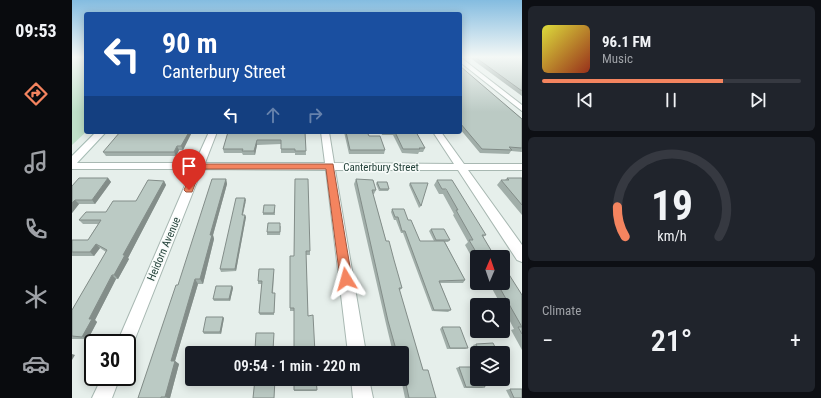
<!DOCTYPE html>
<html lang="en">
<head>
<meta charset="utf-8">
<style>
  body { margin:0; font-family:"Roboto Condensed",sans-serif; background:#20242c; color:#f1f3f6; height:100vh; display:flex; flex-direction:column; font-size:15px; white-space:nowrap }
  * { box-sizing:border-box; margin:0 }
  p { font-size:13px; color:#9ea1a6 }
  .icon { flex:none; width:22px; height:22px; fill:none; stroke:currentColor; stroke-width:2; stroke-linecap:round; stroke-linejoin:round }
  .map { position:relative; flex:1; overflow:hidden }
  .panel { display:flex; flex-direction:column; gap:6px; padding:6px; background:#0d0f14; width:299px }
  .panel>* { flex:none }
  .banner { position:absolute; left:12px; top:12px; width:378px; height:122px; border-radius:4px; box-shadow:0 2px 10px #0003; background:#1a4fa0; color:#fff; overflow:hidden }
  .needle { width:26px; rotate:2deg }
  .tools { position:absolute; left:398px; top:250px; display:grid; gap:8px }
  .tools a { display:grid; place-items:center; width:40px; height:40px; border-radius:4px; background:#171b24; box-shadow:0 2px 10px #0003; font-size:20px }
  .speed { position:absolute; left:12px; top:334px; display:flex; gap:8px; font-size:20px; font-weight:700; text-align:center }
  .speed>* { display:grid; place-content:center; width:52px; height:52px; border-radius:50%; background:#171b24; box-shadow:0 2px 10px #0003; line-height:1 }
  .speed .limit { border:2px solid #111; border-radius:6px; background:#fff; color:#111 }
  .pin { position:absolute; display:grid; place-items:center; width:34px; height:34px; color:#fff; margin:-41px -17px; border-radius:50% 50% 50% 0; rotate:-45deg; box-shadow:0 0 4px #0007 }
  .pin .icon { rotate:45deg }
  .me { position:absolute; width:44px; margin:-22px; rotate:352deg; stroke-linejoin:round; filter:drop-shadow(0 0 3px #0008) }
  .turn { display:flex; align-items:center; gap:14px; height:84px; padding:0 12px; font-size:18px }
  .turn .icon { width:52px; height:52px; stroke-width:2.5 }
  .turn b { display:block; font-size:28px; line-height:34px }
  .lanes { display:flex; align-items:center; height:38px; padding:0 12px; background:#0003; justify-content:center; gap:20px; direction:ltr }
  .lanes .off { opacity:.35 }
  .big { font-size:30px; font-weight:600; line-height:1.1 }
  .panel .tile { flex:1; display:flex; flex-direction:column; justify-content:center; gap:6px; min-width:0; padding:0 14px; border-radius:6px; background:#20242c }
  .panel .dial { align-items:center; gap:0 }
  .dial svg { height:104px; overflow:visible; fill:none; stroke:#363941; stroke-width:7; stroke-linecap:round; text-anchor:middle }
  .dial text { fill:#f1f3f6; stroke:none }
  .song { display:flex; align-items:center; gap:12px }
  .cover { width:48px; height:48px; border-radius:6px; background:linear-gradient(135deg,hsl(60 70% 55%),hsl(10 70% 35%)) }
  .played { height:4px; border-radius:2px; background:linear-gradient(90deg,#f4845f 70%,#363941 70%) }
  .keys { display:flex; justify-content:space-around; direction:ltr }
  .heat { display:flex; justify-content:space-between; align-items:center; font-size:22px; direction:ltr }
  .trip { position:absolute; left:113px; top:346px; width:224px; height:40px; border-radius:4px; background:#171b24; box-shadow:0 2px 10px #0003; font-weight:600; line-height:40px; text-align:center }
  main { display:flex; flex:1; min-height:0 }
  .tab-bar { display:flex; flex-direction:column; width:72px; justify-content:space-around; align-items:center; background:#090b0e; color:#9ea1a6 }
  .tab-bar .icon { width:28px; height:28px }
  .tab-bar .current { color:#f4845f }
  .tab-bar b { font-size:18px; color:#f1f3f6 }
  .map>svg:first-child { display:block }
</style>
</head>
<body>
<main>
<nav class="tab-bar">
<b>09:53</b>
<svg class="icon current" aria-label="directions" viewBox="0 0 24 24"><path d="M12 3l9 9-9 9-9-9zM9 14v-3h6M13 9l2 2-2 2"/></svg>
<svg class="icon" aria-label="music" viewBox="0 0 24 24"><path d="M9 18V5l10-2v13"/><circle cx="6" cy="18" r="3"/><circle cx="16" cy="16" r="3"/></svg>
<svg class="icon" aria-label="phone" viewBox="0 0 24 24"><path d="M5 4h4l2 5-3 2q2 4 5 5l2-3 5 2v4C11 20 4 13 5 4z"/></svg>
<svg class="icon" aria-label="climate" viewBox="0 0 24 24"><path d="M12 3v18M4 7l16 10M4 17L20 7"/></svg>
<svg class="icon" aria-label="car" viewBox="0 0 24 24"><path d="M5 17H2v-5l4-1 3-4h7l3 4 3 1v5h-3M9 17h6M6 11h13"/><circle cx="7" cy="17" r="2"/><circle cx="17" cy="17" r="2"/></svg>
</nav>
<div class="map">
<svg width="450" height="398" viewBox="0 0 450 398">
  <rect width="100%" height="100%" fill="#e6efeb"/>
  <path fill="#bfe0c8" d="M0 57H14V132L0 145Z"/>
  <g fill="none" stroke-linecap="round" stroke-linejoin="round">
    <defs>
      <g id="minor">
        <path d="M388 57 450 105V111L388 62Z"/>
        <path d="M137 132H145L133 163H253L249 132H257L262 163 382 164 361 132H369L392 164H450V170H396L450 245V262L445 260 386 170H263L294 353H276L254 170 130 169 59 349 55 351V343H45L120 169H0V163H123Z"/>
        <path d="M30 377H48L40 398H20Z"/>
        <path d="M279 379H297L301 398H281Z"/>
      </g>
      <path id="secondary" d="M24 132H34L4 164 0 165V156Z"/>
    </defs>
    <use href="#minor" stroke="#a8b8b2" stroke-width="2"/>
    <use href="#secondary" stroke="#a4bbb3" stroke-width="2"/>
    <use href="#minor" fill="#fff" fill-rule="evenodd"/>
    <use href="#secondary" fill="#fff" fill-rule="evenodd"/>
  </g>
  <g fill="#a1aea9">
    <path d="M397 57H450V96Z"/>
    <path d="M388 66 450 119V152L439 151 437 154 408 153 388 129Z"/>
    <path d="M120 132 111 150H107L104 156H34L31 152Z"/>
    <path d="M156 132H233L234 155H223V153H209V144L185 145 183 155H171L170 153H152L151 149Z"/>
    <path d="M272 132H295L297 136 313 150 312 154H277Z"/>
    <path d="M309 132H344L353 148 351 152H347L346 154 330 153 321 135H310Z"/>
    <path d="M36 178 39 182 23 204H7L0 213V186Z"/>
    <path d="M435 178H450V215L425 185 429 180H433Z"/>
    <path d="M154 179 155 184 141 235 142 239 131 284H126L103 361 107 364 98 398H66L106 285Z"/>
    <path d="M223 179 238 251V255H234L236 316 243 353 222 311H218V308L222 256Z"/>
    <path d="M284 179 304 190 302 194H301L314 241 330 288 327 291 351 370 364 398H333L329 379H330V353H321L314 324 282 184Z"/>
    <path d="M365 180 414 235 411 237 423 257H405V263H403L393 245 396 242 381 215 382 214 371 194H367L362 185Z"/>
    <path d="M92 181 94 185 56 258 57 259 46 279H44L23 320 25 322 16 339H0V310L34 252 28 248 22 256H0V240H16L26 224H11L7 220 34 212 64 201Z"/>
    <path d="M305 182 317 189 316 191H307L304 184Z"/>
    <path d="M338 183 349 206 347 208 337 185Z"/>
    <path d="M174 200 171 215 174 217 164 271 149 272 148 269Z"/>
    <path d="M203 207V215H191V213Z"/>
    <path d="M320 209 336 220 348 241H362L357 231 359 229 378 240 376 242H373L393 280 391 283H368L379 310 376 312 360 311 331 233H329L324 220H322L319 212Z"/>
    <path d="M209 226 208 235H195V232Z"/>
    <path d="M202 272 201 293 203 295 202 315H188L187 313 190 284H186V281Z"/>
    <path d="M417 283H431L450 295V350L439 330 442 329 431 308V305H429Z"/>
    <path d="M160 286 161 288 158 301H142L141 299Z"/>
    <path d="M152 318 149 334H132L131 332Z"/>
    <path d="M370 327 396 348 393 349H375L368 329Z"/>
    <path d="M202 335 201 351H183V350Z"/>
    <path d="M404 344 426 353H405V354L401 345Z"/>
    <path d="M387 367 413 387 410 388H392L384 368Z"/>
    <path d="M142 379V382H123L121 381Z"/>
    <path d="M222 379 245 390 244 391H222Z"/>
    <path d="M438 389 450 398H438L434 390Z"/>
  </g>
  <g fill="#838d89">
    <path d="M117 132H120L111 150 109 146Z"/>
    <path d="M185 140V145L183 155 182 151Z"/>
    <path d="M105 146 107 150 104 156 102 152Z"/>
    <path d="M36 178 39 182 23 204 20 200Z"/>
    <path d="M154 179 155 184 141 235 142 239 131 284 128 279 138 235Z"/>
    <path d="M92 181 94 185 56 258 57 259 46 279 42 275 51 255Z"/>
    <path d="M173 198 174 200 170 217V215Z"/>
    <path d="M3 200 7 204 0 213V203Z"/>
    <path d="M173 215 174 217 164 271 163 269Z"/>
    <path d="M24 244 28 248 22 256 18 252Z"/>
    <path d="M40 275 44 279 23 320 25 322 16 339 10 337 17 319Z"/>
    <path d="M123 279 126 284 103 361 107 364 98 398H96L93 397 99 361Z"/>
    <path d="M160 286 161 288 158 301 157 299Z"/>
    <path d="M151 317 152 318 149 334 148 332Z"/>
    <path d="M0 354 3 355 0 360Z"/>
  </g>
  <g fill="#bbcac4" stroke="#838d89">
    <path d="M403 57H450V91Z"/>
    <path d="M388 66 450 119V148L437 147 440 150 410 149 388 123Z"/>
    <path d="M48 132H117L109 146H105L102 152H31Z"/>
    <path d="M156 132H233L234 151H223V149H209V140H185L182 151H170L171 149H151Z"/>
    <path d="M274 132H295L297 136H308L313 150H278Z"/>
    <path d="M323 132H344L353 148H347L348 149H331Z"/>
    <path d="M7 178H36L20 200H3L0 203V186Z"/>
    <path d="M435 178H450V205L429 180H437Z"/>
    <path d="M140 179H154L138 235H140L128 279H123L99 361H103L93 397H89V398H66L104 285H106Z"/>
    <path d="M223 179H236L238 251H234L236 316 241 315 243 353H222V308H218V256H222Z"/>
    <path d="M284 179 301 180 304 190H300L314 241H317L322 260 330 288H327L351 370H356L364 398H337L330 366V353H325L316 321Z"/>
    <path d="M76 180 92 181 51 255H53L42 275H40L17 319H20L10 337 0 336V310L35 250 24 244 18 252H0V240H16L29 220H7L14 212H34L41 201H64Z"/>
    <path d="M365 180H380L414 235H410L423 257H407L397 240H401L384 210H386L374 189H370Z"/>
    <path d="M305 182H315L317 189H308Z"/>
    <path d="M338 183H356L349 206Z"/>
    <path d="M164 198H173L170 215H173L163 269H148Z"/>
    <path d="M192 205H203L202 213H191Z"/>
    <path d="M320 209H332L336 220H339L348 241H372L393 280 367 281 379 310H362L333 231H330L326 217H323Z"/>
    <path d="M196 223H208V232H195Z"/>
    <path d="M359 229H372L378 240H364Z"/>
    <path d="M431 265 450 295V334L446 327H450L425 283H431Z"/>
    <path d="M187 269H202L200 293H203L202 313H187L190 281H186Z"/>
    <path d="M144 286H160L157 299H141Z"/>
    <path d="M134 317H151L148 332H131Z"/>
    <path d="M370 327H388L396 348H378Z"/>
    <path d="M184 333H202L201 350H183Z"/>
    <path d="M421 343 426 353H408L404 344Z"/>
    <path d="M387 367H405V379H410L413 387H394Z"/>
    <path d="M121 379H141L140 381H121Z"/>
    <path d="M183 379H203L202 398H181Z"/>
    <path d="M222 379H244L245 390H222Z"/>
    <path d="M438 389H450V398H442Z"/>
  </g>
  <linearGradient id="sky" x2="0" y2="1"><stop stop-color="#84bce0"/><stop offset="0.51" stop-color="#f4f8f6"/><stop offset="1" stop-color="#f4f8f6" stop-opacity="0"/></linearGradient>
  <rect width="450" height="112" fill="url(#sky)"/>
  <path fill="#f4845f" stroke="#9f563e" d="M126 164H261L280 279 278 283 274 285 270 283 268 279 254 169H129L120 192H114L112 190 122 167Z"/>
  <g text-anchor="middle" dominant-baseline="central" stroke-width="3" stroke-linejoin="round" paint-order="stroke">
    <g font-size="11" fill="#24423a" stroke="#f7fbf9">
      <text x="309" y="167">Canterbury Street</text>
      <text transform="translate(92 249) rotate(-67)">Heidorn Avenue</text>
    </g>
  </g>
</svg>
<div class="tools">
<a><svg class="needle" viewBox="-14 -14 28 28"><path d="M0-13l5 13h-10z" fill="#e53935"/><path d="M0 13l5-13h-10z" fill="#9ea1a6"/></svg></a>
<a><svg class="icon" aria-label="search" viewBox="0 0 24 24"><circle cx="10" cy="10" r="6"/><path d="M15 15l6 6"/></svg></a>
<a><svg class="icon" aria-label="layers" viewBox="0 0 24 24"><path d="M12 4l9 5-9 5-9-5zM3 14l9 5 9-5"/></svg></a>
</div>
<div class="speed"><div class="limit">30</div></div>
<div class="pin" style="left:117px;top:190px;background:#d93025"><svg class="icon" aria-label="arrive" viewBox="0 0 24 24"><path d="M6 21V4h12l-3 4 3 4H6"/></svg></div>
<svg class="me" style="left:274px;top:279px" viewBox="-20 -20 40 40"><path d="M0-17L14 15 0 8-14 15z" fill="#f4845f" stroke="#fff" stroke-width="4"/></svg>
<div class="trip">09:54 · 1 min · 220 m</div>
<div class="banner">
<div class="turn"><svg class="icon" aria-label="left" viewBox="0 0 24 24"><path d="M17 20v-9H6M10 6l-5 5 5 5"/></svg><div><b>90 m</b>Canterbury Street</div></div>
<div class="lanes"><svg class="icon" aria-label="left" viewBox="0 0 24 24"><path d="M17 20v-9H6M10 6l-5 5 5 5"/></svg><svg class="icon off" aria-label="ahead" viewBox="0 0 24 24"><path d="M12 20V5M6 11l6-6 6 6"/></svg><svg class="icon off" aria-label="right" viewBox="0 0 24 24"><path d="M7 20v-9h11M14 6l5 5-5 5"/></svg></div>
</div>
</div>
<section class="panel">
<div class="tile">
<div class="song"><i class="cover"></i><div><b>96.1 FM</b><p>Music</p></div></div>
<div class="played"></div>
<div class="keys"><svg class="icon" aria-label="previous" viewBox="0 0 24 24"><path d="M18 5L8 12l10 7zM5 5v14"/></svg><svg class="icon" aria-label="pause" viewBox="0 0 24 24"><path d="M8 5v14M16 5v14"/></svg><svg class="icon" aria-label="next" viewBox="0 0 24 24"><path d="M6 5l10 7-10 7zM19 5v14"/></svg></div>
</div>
<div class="tile dial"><svg viewBox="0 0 100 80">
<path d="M14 69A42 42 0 1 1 86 69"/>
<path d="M14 69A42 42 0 0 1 8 46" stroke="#f4845f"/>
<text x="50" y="56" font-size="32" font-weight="700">19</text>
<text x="50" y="72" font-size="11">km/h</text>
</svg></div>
<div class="tile"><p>Climate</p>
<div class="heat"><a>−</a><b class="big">21°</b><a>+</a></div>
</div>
</section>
</main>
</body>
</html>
